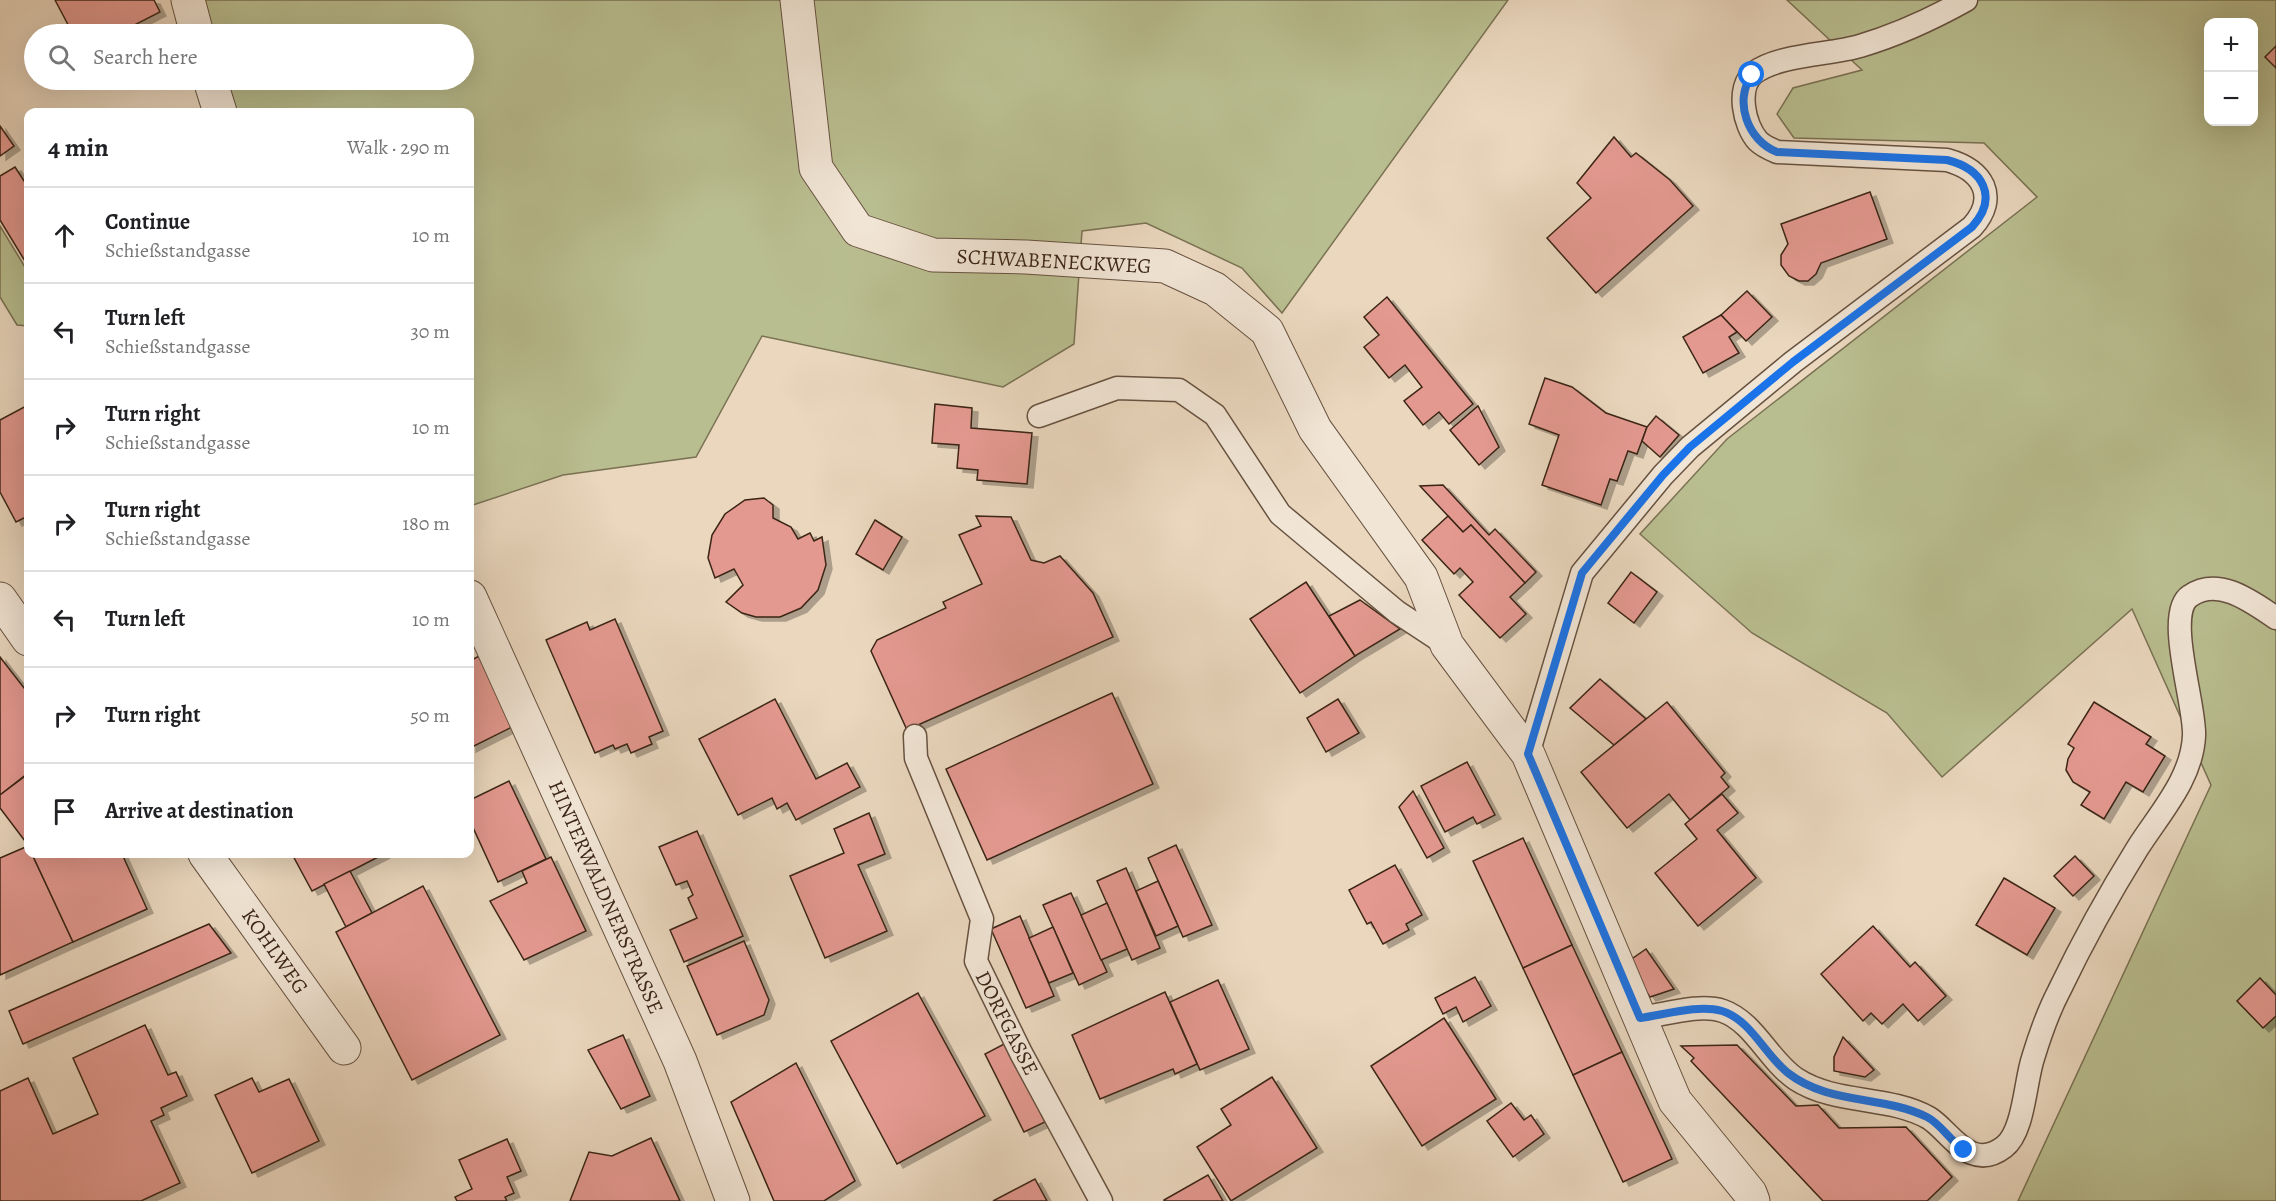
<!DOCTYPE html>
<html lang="en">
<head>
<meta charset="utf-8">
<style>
	body { margin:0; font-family:Alegreya,serif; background:#f2f2f2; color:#202124 }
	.controls { position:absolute; right:18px; top:18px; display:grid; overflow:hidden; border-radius:12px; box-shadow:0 6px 24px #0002 }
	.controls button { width:54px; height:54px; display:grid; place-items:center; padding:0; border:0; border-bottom:2px solid #e0e0e0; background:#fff; color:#202124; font:30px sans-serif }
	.stop { position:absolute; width:18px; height:18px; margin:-14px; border:4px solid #1a73e8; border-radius:50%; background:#fff }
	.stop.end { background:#1a73e8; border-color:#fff; box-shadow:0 2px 6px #0008 }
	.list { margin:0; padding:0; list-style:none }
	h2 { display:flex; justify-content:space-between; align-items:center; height:78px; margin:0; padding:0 24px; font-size:26px }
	h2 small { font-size:20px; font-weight:400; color:#757577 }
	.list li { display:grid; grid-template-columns:39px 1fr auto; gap:18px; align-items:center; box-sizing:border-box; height:96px; padding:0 24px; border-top:2px solid #e0e0e0 }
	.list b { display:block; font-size:22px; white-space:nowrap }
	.list p { margin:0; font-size:20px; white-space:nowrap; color:#757577 }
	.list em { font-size:20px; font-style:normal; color:#757577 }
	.icon { flex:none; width:33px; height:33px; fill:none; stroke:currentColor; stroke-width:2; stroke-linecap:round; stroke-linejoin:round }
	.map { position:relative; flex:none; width:2276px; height:1201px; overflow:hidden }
	.search { position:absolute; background:#fff; box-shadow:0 6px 24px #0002; left:24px; top:24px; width:450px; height:66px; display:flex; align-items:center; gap:15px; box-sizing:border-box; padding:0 21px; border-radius:33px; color:#757577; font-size:22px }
	.panel { position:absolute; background:#fff; box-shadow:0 6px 24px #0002; left:24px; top:108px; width:450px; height:750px; border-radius:12px }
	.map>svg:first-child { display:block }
	.green { fill:#b9be90; stroke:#7a7253; stroke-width:1.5; fill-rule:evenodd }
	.building { fill:#e49990; stroke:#3b2516; stroke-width:1.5; filter:url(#shadow) }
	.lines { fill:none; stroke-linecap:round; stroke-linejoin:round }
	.service-casing { stroke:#675240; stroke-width:25 }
	.minor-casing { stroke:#675240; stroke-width:35 }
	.service { stroke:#f1e5d5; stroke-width:22 }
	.minor { stroke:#f1e5d5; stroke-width:33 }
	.route { stroke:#1a73e8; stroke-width:8 }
	.labels { text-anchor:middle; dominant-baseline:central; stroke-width:5; stroke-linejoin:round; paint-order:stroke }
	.street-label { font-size:21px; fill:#3b2516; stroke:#f1e5d5 }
</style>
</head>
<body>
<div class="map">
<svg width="2276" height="1201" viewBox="0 0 2276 1201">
	<defs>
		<filter id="shadow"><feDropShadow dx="6" dy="4" stdDeviation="0" flood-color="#0004"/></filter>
	</defs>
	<rect width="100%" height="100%" fill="#ead7be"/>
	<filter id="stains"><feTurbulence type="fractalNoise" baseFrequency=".00333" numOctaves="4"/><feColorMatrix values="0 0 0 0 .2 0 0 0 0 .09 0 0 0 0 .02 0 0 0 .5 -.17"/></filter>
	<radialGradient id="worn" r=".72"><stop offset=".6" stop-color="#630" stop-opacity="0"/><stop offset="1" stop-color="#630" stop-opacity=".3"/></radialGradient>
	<g class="green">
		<polygon points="196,0 1508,0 1282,313 1242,268 1146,223 1082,231 1074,344 1003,387 762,336 696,457 563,475 470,506 470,112 231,112 221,80 464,80 464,34 207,34"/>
		<path d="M 1787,0 L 2276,0 L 2276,1201 L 2018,1201 L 2211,785 L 2132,609 L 1942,777 L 1887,713 L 1752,633 L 1640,534 L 1727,439 L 2037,197 L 1984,143 L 1794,138 L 1777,114 L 1793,88 L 1862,70 ZM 2208,22 L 2254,22 L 2254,122 L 2208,122 Z"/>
		<polygon points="0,226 28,272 28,326 17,325 0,297"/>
	</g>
	<g class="building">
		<polygon points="55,0 154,0 160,12 117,34 73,34"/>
		<polygon points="2276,46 2276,68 2265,57"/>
		<polygon points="0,126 14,146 0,156"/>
		<polygon points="1614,137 1631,157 1636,153 1670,180 1693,206 1596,293 1547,238 1591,198 1577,183"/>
		<polygon points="15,167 28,187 28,266 0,220 0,176"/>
		<polygon points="1870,192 1887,239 1821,263 1816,274 1808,281 1799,281 1789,276 1781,265 1781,255 1788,244 1781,224"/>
		<polygon points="1747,291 1772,317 1746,341 1721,315"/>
		<polygon points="1387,297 1473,404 1449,424 1439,412 1423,425 1404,401 1422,387 1405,365 1389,378 1364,347 1379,335 1364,317"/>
		<polygon points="1721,315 1737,332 1729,337 1739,353 1703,373 1683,337"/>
		<polygon points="1545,378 1572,387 1606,413 1647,427 1637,454 1628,451 1617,481 1610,479 1601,505 1542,485 1559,435 1529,424"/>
		<polygon points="935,404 972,408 971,428 1032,433 1027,484 977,480 978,470 957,468 959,445 932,443"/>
		<polygon points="28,405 28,516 16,522 0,492 0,420"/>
		<polygon points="1478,406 1499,447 1479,465 1450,430"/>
		<polygon points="1656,416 1679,435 1660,457 1642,441 1647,427"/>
		<polygon points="1443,485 1489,535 1495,529 1536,572 1525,583 1471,525 1463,532 1420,486"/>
		<polygon points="764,498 773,505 773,518 791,527 798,539 810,533 814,541 822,537 826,565 818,590 801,608 780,617 756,617 742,613 726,602 743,585 734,569 715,578 708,558 712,535 725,514 745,500"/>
		<polygon points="976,516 1011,517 1031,560 1044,563 1060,556 1093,593 1113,637 907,730 871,651 877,640 946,608 943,602 982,584 959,535 981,526"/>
		<polygon points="1448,516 1463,532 1471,525 1525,583 1510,597 1526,614 1500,638 1459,595 1473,582 1460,568 1454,574 1422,540"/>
		<polygon points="875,520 902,537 883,570 856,554"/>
		<polygon points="1631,572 1657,592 1634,623 1608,603"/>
		<polygon points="1306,582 1355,656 1300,693 1250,619"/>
		<polygon points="1360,600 1400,629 1355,656 1329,616"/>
		<polygon points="615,619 663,731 649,737 652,744 631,753 627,744 615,749 613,745 595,753 546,640 587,622 590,630"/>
		<polygon points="479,656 514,726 470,748 470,661"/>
		<polygon points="0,657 28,693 28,773 0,795"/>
		<polygon points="1600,679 1646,719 1614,745 1570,708"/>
		<polygon points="1112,693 1153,784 987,860 946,769"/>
		<polygon points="775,699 816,779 847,763 860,787 796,820 787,803 777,809 772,798 738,815 699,739"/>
		<polygon points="1338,699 1359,733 1326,752 1307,718"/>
		<polygon points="1667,702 1725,773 1721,777 1729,787 1690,820 1669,794 1627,828 1581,772"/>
		<polygon points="2094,702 2151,737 2146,744 2165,756 2143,792 2126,782 2104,819 2081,805 2090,792 2073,782 2066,770 2068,759 2074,748 2068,744"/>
		<polygon points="1467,762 1495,815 1477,824 1473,817 1445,832 1421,786"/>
		<polygon points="28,774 28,845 0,808 0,795"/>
		<polygon points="509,781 546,859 498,882 470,821 470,800"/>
		<polygon points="1413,791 1444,848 1427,858 1399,807"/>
		<polygon points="1722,794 1738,813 1717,830 1756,878 1698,926 1655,873 1697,839 1685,824"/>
		<polygon points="869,813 885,854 858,865 887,931 825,958 790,876 844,853 834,829"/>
		<polygon points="697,831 743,936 684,962 670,930 697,918 688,898 693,895 687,881 676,885 659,847"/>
		<polygon points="1523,838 1572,945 1523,968 1473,861"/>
		<polygon points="1176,845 1212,925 1183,937 1148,858"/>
		<polygon points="28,846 28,854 32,854 73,942 0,975 0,858"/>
		<polygon points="32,854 122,854 147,909 73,942"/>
		<polygon points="292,854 384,854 312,891"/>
		<polygon points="2075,856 2094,876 2073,896 2054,876"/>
		<polygon points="551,857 586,931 524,960 490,901 527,883 522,871"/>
		<polygon points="1395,865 1422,915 1406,924 1409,930 1383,944 1371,922 1367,924 1349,890"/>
		<polygon points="1126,868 1160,948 1132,960 1097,881"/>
		<polygon points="350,871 372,913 346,927 324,884"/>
		<polygon points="2004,878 2055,908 2027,955 1976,925"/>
		<polygon points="1158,881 1178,926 1156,936 1136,891"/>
		<polygon points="423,886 500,1035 412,1080 336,932"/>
		<polygon points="1071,893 1107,972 1079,985 1043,905"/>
		<polygon points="1107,903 1127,949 1101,960 1081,915"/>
		<polygon points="1020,916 1054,996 1026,1008 991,929"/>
		<polygon points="209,924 231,953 23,1044 9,1011"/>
		<polygon points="1873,926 1910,967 1915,962 1946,996 1918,1021 1903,1004 1882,1024 1871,1013 1863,1021 1821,974"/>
		<polygon points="1053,927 1073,973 1049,983 1029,938"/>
		<polygon points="744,941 769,1000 764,1015 717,1035 687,966"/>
		<polygon points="1572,945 1622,1052 1573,1075 1523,968"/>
		<polygon points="1646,949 1674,989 1650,997 1626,963"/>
		<polygon points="1475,977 1491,1006 1463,1022 1456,1007 1443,1014 1435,998"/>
		<polygon points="2260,978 2276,995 2276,1016 2263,1028 2237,1001"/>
		<polygon points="1218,980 1249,1049 1200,1070 1170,1002"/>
		<polygon points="1165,992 1197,1064 1175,1074 1173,1069 1100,1099 1072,1035"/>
		<polygon points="918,993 985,1116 897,1164 831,1041"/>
		<polygon points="1444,1018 1496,1099 1422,1146 1371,1066"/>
		<polygon points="145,1025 168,1075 176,1072 187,1096 161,1108 164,1115 151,1121 180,1183 141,1201 0,1201 0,1091 28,1078 53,1134 98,1114 73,1058"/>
		<polygon points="623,1035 650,1096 621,1109 588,1050"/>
		<polygon points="1843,1037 1874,1070 1865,1077 1834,1071 1834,1057"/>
		<polygon points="1006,1043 1045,1122 1024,1132 985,1054"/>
		<polygon points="1737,1045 1796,1106 1818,1105 1839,1128 1906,1127 1952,1177 1927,1201 1823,1201 1691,1061 1694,1058 1681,1046"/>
		<polygon points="1622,1052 1672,1159 1623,1182 1573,1075"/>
		<polygon points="796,1063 855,1181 824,1201 774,1201 731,1102"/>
		<polygon points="1272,1077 1317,1148 1231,1201 1197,1147 1231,1125 1221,1109"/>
		<polygon points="252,1078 259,1092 289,1079 319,1141 252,1173 215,1095"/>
		<polygon points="1511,1103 1524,1120 1531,1115 1544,1134 1513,1157 1487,1121"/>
		<polygon points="651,1138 680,1201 570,1201 589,1152 612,1156"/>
		<polygon points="507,1139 521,1171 507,1177 514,1193 505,1197 507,1201 457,1201 455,1197 472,1189 459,1160"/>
		<polygon points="1208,1175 1223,1201 1164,1201 1164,1200"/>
		<polygon points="1035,1179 1047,1201 993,1201"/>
	</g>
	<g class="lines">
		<defs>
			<g id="service">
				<polyline points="1039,416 1117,388 1179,390 1215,415 1280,514 1397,612 1447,645"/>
				<polyline points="915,736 916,758 982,919 976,961 1021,1053 1101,1201"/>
				<path d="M 1528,754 L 1582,573 L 1663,475 L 1690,447 L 1793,362 L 1972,227 C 1999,197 1983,170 1947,160 L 1777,152 C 1770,149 1763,146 1758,141 C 1744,126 1736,87 1754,73 C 1780,54 1830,55 1860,46 C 1897,35 1932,19 1966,0"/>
				<path d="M 1640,1018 C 1664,1015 1699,1003 1723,1011 C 1754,1022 1769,1061 1796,1079 C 1836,1105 1888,1095 1929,1118 C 1950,1131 1970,1173 2004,1147 C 2024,1132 2025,1082 2033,1058 C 2040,1035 2048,1012 2059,991 C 2082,943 2109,894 2137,849 C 2159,814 2192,779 2194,736 C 2196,706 2164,613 2190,596 C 2219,576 2252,602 2276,618"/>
			</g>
			<g id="minor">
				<polyline points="188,0 197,34"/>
				<polyline points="797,0 816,168 858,230 933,255 1026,257 1165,266 1215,289 1267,331 1315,429 1421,577 1447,645 1528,754 1675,1101 1750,1193 1753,1201"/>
				<polyline points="210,80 220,112"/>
				<polyline points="470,597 680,1061 733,1201"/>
				<polyline points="0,599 28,639"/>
				<polyline points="205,854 344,1048"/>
			</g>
		</defs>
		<use href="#service" class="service-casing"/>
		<use href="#minor" class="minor-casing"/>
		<use href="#service" class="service"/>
		<use href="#minor" class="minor"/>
	</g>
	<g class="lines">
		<path class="route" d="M 1752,75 C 1733,101 1748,141 1777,152 L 1947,160 C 1983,169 1999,197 1972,227 L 1793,362 L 1690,447 L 1663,475 L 1582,573 L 1528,754 L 1640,1018 C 1664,1015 1698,1004 1722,1011 C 1751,1020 1765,1055 1788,1073 C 1829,1105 1882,1095 1927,1117 C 1941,1124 1950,1141 1964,1150"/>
	</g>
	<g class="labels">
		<g class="street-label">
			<text transform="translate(1054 261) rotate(3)">SCHWABENECKWEG</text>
			<text transform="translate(606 897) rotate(66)">HINTERWALDNERSTRASSE</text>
			<text transform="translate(275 951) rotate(55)">KOHLWEG</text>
			<text transform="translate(1007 1023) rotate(63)">DORFGASSE</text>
		</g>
	</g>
	<rect width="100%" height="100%" filter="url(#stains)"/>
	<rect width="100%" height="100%" fill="url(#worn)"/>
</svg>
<div class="controls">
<button>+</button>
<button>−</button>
</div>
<div class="stop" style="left:1752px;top:75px"></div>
<div class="stop end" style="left:1964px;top:1150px"></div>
<div class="search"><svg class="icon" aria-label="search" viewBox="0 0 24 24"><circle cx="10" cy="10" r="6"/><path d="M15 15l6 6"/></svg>Search here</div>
<section class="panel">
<h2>4 min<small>Walk · 290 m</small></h2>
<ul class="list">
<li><svg class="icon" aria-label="ahead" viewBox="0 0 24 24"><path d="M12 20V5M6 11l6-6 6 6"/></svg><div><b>Continue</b><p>Schießstandgasse</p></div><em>10 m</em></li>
<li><svg class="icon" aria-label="left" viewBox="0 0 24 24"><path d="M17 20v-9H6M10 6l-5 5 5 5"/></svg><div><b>Turn left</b><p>Schießstandgasse</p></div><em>30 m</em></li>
<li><svg class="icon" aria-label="right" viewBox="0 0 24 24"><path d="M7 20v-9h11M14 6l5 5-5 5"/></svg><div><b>Turn right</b><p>Schießstandgasse</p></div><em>10 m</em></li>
<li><svg class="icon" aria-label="right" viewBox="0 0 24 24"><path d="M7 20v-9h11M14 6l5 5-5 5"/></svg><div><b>Turn right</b><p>Schießstandgasse</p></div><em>180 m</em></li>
<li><svg class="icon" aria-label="left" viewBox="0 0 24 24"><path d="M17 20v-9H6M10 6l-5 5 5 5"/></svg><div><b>Turn left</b></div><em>10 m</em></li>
<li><svg class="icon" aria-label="right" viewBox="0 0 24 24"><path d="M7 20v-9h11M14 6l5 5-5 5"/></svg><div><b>Turn right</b></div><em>50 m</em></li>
<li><svg class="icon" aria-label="arrive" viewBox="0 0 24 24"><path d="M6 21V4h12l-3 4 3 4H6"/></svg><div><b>Arrive at destination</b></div></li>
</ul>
</section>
</div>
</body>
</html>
